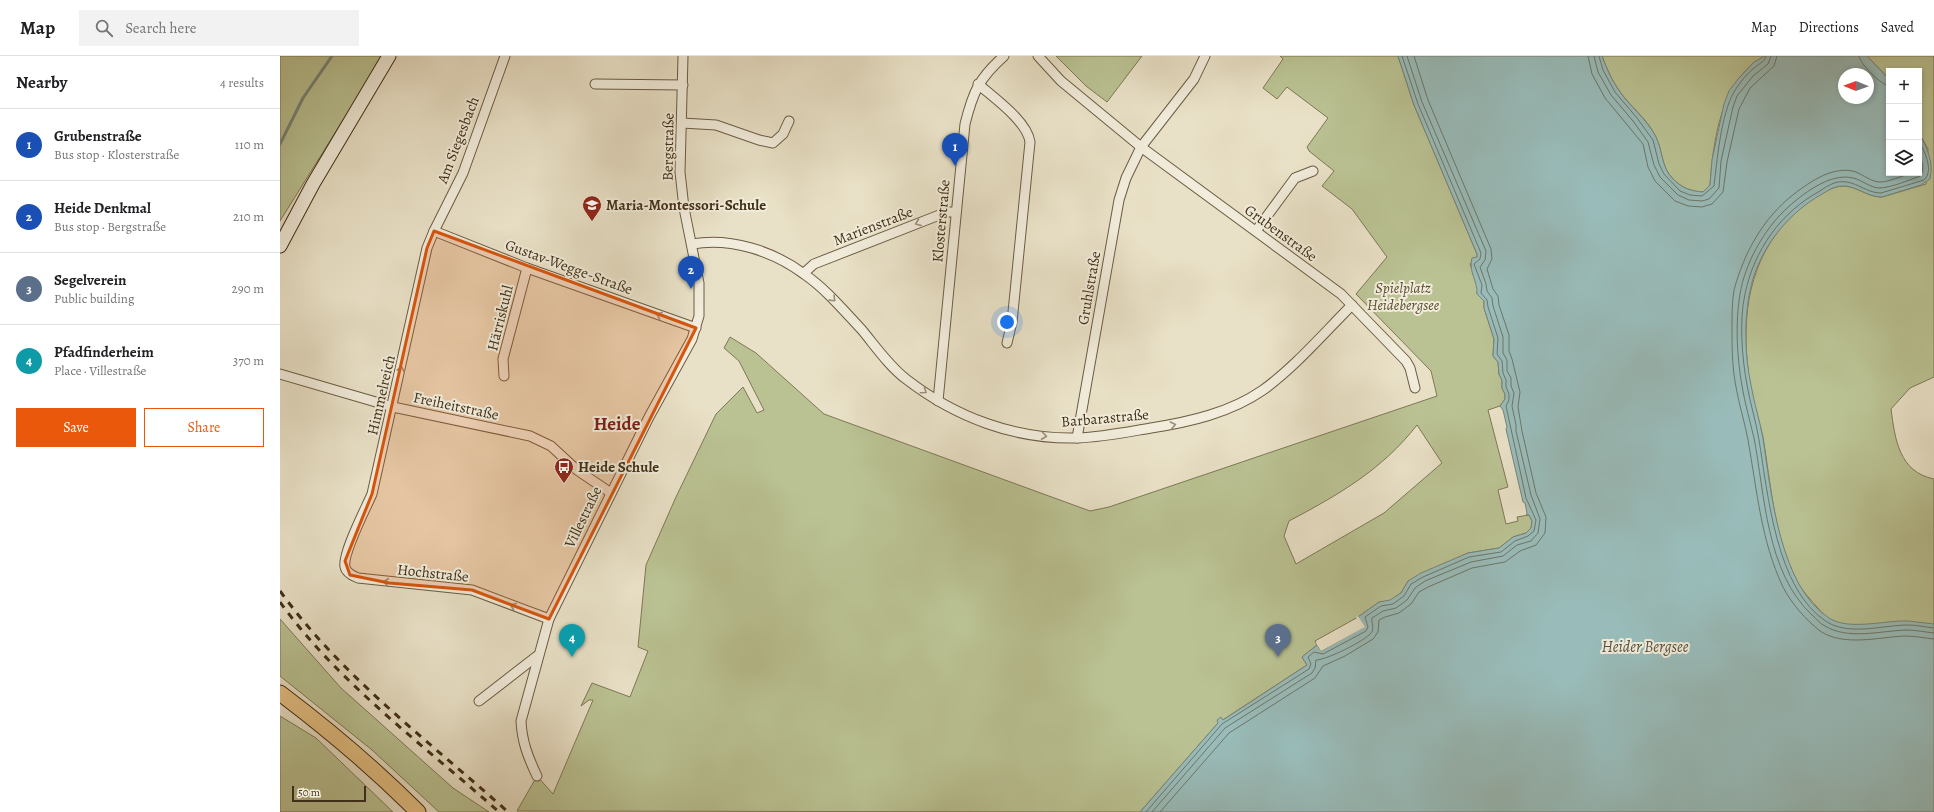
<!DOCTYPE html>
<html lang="en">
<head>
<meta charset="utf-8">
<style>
	body { margin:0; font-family:Alegreya,serif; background:#f2f2f2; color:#202124 }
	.controls { position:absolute; right:12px; top:12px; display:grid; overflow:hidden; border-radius:0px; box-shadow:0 2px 6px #0003 }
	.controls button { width:36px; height:36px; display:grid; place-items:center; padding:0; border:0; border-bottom:1px solid #e0e0e0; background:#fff; color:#202124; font:20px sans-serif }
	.compass { position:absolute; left:1558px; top:12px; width:36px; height:36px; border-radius:50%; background:#fff; box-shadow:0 2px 6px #0003; rotate:271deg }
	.scale { position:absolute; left:12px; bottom:10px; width:74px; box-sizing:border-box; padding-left:4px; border:2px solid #412f17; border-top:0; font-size:11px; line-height:14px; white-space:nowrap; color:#412f17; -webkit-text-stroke:3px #f1ecdb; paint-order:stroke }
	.you { position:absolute; left:727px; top:266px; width:14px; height:14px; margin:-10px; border:3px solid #fff; border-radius:50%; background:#1a73e8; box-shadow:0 0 0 6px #1a73e833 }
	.badge { display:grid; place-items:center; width:26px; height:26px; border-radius:50%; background:#ea580c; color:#fff; font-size:13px; font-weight:700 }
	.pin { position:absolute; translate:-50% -33px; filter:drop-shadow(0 1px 2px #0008) }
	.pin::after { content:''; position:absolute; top:21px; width:14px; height:12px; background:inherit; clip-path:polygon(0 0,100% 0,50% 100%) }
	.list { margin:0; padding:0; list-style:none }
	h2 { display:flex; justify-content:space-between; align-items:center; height:52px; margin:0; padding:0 16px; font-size:17px }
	h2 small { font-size:13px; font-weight:400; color:#757577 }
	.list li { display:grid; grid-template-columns:26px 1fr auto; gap:12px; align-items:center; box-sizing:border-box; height:72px; padding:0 16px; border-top:1px solid #e0e0e0 }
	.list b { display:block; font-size:15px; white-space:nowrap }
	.list p { margin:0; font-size:13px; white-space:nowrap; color:#757577 }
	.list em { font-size:13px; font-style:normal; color:#757577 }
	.actions { display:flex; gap:8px; padding:12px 16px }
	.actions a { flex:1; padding:9px 0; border:1px solid #ea580c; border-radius:0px; text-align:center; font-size:14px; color:#ea580c }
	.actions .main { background:#ea580c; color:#fff }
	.icon { flex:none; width:22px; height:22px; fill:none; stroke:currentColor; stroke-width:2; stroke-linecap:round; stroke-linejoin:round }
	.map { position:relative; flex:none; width:1654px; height:756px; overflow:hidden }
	header { display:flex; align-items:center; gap:24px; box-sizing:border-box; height:56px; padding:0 20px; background:#fff; border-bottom:1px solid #e0e0e0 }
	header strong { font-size:19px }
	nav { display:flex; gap:22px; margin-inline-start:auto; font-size:14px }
	.search { width:280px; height:36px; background:#f2f2f2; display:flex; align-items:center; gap:10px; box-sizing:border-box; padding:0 14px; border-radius:0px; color:#757577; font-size:15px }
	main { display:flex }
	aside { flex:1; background:#fff }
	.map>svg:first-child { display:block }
	.green { fill:#bac293; stroke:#7e7855; fill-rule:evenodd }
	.water { fill:#99bcba; stroke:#768479; fill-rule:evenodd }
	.pier { fill:#e9e1c7 }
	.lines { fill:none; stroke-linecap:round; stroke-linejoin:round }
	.shore { stroke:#6d7668; stroke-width:1 }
	.stream { stroke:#768479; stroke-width:3 }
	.street-casing { stroke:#6b5c43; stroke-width:11 }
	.secondary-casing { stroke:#412f17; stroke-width:15 }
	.primary-casing { stroke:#412f17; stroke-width:17 }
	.street { stroke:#f1ecdb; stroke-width:9 }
	.secondary { stroke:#f1ecdb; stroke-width:13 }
	.primary { stroke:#e4c084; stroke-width:15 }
	.rail { stroke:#412f17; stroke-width:3; stroke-dasharray:7 7; stroke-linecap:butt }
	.oneway { stroke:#998e79 }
	.marked { fill:#d7550d; fill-opacity:0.2; stroke:#d7550d; stroke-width:3; stroke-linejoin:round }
	.labels { text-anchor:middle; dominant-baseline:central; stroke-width:4; stroke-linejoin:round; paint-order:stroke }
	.street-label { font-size:15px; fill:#412f17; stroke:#f1ecdb }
	.poi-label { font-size:15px; font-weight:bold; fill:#412f17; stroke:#f1ecdb; text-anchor:start }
	.park-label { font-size:15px; font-style:italic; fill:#594c30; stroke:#f1ecdb }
	.water-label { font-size:16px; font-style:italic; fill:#575240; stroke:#f1ecdb }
	.district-label { font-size:19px; font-weight:bold; fill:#7a1f14; stroke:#f1ecdb }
</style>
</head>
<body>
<header>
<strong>Map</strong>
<div class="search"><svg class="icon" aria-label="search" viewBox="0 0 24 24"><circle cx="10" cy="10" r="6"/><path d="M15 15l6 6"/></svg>Search here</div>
<nav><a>Map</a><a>Directions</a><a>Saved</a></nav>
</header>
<main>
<aside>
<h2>Nearby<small>4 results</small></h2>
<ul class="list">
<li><span class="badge" style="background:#1a4fb4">1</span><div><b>Grubenstraße</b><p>Bus stop · Klosterstraße</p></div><em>110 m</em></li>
<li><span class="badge" style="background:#1a4fb4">2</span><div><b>Heide Denkmal</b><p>Bus stop · Bergstraße</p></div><em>210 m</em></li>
<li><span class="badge" style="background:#5c6f8a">3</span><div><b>Segelverein</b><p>Public building</p></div><em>290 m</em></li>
<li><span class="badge" style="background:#0f9aa8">4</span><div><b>Pfadfinderheim</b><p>Place · Villestraße</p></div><em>370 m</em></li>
</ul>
<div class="actions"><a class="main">Save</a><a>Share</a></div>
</aside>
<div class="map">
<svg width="1654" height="756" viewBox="0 0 1654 756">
	<rect width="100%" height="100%" fill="#e9e1c7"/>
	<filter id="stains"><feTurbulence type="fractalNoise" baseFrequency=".005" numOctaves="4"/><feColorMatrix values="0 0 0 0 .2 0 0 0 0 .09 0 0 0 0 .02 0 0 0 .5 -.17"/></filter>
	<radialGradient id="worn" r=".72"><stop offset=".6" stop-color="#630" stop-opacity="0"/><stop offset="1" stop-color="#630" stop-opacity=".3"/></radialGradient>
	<g class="green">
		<polygon points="0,0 103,0 0,165"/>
		<polygon points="776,0 862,0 827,46 806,30"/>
		<path d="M 1000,0 L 1118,0 L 1134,49 L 1197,198 L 1197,202 L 1190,208 L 1198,230 L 1197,238 L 1204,245 L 1204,252 L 1214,283 L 1213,300 L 1218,306 L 1219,318 L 1222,324 L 1222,332 L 1225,338 L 1225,343 L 1220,350 L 1208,354 L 1228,431 L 1218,434 L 1226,468 L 1238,465 L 1237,461 L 1249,459 L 1252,465 L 1251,472 L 1246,477 L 1233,481 L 1219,492 L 1188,497 L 1128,525 L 1121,537 L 1110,545 L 1099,546 L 1078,561 L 1035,585 L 1037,589 L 1022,601 L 1027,609 L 938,667 L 860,756 L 237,755 L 257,720 L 273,738 L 313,644 L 309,644 L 301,650 L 312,627 L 350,641 L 368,595 L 358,591 L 366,509 L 396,441 L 436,358 L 463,331 L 477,357 L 484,354 L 459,305 L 444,292 L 450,281 L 476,297 L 544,358 L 810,455 L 829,451 L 1157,340 L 1151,315 L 1076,238 L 1107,201 L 1072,153 L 1042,130 L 1054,115 L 1029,95 L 1027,91 L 1048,62 L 1007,31 L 997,43 L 983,32 L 1003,3 ZM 1137,369 L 1162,407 L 1104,457 L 1016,508 L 1004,480 L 1009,465 C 1058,439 1102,414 1137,369 Z"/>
		<path d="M 1322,0 L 1485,0 C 1441,23 1433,85 1430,129 L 1423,136 C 1410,135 1402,132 1393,123 C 1381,111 1383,96 1376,81 C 1367,62 1349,50 1338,33 C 1331,23 1326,11 1322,0 Z"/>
		<path d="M 1587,0 L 1654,0 L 1654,321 L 1630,332 L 1611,353 C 1615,383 1619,416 1654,423 L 1654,756 L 1018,756 L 1543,558 C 1534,547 1524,538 1517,525 C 1494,481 1491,429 1483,381 C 1479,363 1473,346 1470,328 C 1461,271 1465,213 1504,168 C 1517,153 1537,137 1556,131 C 1573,126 1585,141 1602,141 L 1646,128 L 1648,93 L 1639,77 L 1639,15 L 1609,15 L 1609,23 Z"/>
		<polygon points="0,563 61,632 173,732 209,756 159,756 92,694 0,620"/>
		<polygon points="0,660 36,682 113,756 0,756"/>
	</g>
	<path class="water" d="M 1118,0 L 1322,0 C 1326,11 1331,23 1338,33 C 1349,50 1367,63 1376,81 C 1383,95 1381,111 1393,123 C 1402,132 1410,135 1423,136 L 1430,129 L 1432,104 L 1444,48 L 1449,35 L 1458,23 L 1474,6 L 1485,0 L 1587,0 L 1609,23 L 1609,117 L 1639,117 L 1639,77 C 1647,92 1654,106 1650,123 L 1641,129 L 1602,141 C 1585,141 1573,126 1556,131 C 1551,132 1546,136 1542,138 C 1505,159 1476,197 1469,240 C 1464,268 1465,301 1471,329 C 1474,347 1480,365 1483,383 C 1491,436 1500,531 1549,562 C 1569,575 1605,564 1628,565 C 1637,566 1646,567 1654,568 L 1654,756 L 860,756 L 938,667 L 937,664 L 941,661 L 943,664 L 1027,609 L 1022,601 L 1037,589 L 1041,595 L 1084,571 L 1078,561 L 1099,546 L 1110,544 L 1121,537 L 1128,525 L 1141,517 L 1188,497 L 1219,492 L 1233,481 L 1246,477 L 1251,472 L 1252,465 L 1249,459 L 1246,458 L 1247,457 L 1245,447 L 1243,446 L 1226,373 L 1227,371 L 1223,354 L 1220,350 L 1225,343 L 1225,338 L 1222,332 L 1222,324 L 1219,318 L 1218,306 L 1213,300 L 1214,283 L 1204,252 L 1204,245 L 1197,238 C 1198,226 1188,215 1192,202 L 1197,201 L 1197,198 L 1134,49 ZM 1564,18 L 1588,18 L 1588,42 L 1564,42 Z"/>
	<polygon class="pier" points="1078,560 1085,571 1041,595 1036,587 1038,587 1042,592 1082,571 1076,561"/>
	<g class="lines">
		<g class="shore">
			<polyline points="1308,0 1312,18 1325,42 1363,88 1368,111 1375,125 1395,145 1408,150 1422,151 1432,148 1443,136 1447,106 1459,53 1470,32 1494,10 1497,0"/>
			<polyline points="1314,0 1318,16 1331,39 1353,65 1368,86 1374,109 1380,121 1398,139 1409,144 1422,145 1429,143 1439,132 1441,105 1453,51 1457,40 1473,20 1488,8 1491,0"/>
			<path d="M 1319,0 L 1323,14 L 1335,36 L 1357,62 L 1373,84 L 1379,108 L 1384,118 L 1400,135 L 1410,139 L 1422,140 L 1434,130 C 1437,105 1441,58 1454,36 C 1460,26 1468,16 1478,9 C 1482,6 1485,5 1486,0"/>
			<path d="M 1579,0 C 1580,8 1601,29 1609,30"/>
			<path d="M 1639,85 C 1645,96 1654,115 1644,124 L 1601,137 C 1584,137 1573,121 1554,127 C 1549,129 1544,132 1540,135 C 1501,156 1474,194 1465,238 C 1459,264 1462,302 1467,329 C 1470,347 1476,365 1479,384 C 1488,438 1496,534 1547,566 C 1570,580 1603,569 1628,569 C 1637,569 1645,571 1654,572"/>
			<path d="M 1639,96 C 1641,104 1646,113 1640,120 C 1630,124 1610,132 1599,132 C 1591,132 1582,124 1573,122 C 1550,116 1521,139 1505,154 C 1483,175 1465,208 1460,238 C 1455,267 1457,301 1462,330 C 1465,348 1470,365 1474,382 C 1485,439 1486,516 1532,559 C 1536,562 1540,568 1545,570 C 1568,584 1600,575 1626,574 C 1635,574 1645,576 1654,577"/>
			<path d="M 1631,117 C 1622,120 1609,126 1600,126 C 1592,126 1583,119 1576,116 C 1554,109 1531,125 1514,138 C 1483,162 1464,197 1454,234 C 1452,246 1452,258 1452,270 C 1452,291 1452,311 1456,331 C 1459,349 1465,367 1468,384 C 1477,434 1481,485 1503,531 C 1511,547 1526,564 1540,575 C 1564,591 1599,581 1625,580 C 1635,580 1644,582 1654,583"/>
			<polyline points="866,756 942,668 1029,613 1031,608 1028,601 1034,596 1043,598 1086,575 1088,571 1085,561 1101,550 1113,548 1124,540 1131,528 1143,521 1189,501 1221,496 1235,485 1248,480 1254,475 1256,464 1246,442 1226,350 1229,344 1229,338 1226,331 1226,324 1223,317 1222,305 1217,298 1218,282 1208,251 1207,244 1201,237 1202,229 1194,208 1200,203 1201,197 1138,48 1122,0"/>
			<path d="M 872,756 L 945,672 L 1032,617 L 1035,612 L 1036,604 C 1046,604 1085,585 1091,577 C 1095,572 1091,567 1092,562 L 1103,555 L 1116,552 L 1127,544 L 1135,532 L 1145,525 L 1191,506 L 1223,500 L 1237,489 L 1251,485 L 1258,477 L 1260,463 L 1251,439 L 1236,375 L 1236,369 L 1232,350 L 1234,337 L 1231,330 L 1231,322 L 1227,315 L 1227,304 L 1223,297 L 1223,281 L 1213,250 L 1212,242 L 1207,235 L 1206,228 L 1200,211 L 1205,204 L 1206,195 L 1142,46 L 1127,0"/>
			<polyline points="880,756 949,677 1035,622 1043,610 1065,600 1093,583 1098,576 1099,564 1105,561 1119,557 1131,548 1139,536 1148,531 1192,512 1225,506 1240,495 1256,489 1265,477 1266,461 1256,437 1242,375 1238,351 1240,336 1232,303 1229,295 1229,279 1219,249 1218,240 1213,233 1207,213 1212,203 1211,193 1148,44 1134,0"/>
		</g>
		<polyline class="stream" points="0,88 23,42 52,0"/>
		<defs>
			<g id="street">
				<path d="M 225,0 L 183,117 L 154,175 L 147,192 L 92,438 C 86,452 62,498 65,511 C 66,517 73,520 78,522 L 192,534 L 269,563"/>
				<polyline points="758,0 781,25 861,91 1061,238 1126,305 1130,312 1135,332"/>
				<polyline points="315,28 403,29"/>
				<path d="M 698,28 C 714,42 747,65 750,86 L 732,266 L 727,287"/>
				<polyline points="402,67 436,69 479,84 493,87 503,78 509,65"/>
				<polyline points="154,175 247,212 416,272"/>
				<polyline points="976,175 1015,122 1033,115"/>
				<path d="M 412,188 C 450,181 493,195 524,218 C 546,233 564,255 582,274 C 596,291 609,310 626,323 C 675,361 735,384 798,382 C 822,381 847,376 871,372 C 909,366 950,357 983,334 C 1015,311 1044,277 1072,249"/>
				<polyline points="524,217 534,208 667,156 675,156"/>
				<polyline points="0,318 113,351 250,380 271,390 297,414 331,437"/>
				<polyline points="224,320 223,303 247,212"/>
				<path d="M 658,345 L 685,68 C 693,36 699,22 724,0"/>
				<polyline points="797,382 839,144 846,122 861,91 914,23 925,0"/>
				<polyline points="199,645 257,600"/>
				<path d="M 257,720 C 248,701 242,686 241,665 L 269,563 L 369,361 L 412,283 L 419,260 L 419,227 L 404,152 L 400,116 L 403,0"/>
			</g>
			<polyline id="secondary" points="0,190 33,128 109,0"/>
			<path id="primary" d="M 0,637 C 49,674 95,713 138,756"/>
		</defs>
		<use href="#street" class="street-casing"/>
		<use href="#secondary" class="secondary-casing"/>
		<use href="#primary" class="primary-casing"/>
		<use href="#street" class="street"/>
		<use href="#secondary" class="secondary"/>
		<use href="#primary" class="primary"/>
		<g class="rail">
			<path d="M 0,535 C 62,621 150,686 228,756"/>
			<path d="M 0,546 C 57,626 146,691 219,756"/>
		</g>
	</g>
	<defs><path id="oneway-chevron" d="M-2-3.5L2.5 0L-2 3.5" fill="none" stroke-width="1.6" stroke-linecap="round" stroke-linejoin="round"/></defs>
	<g class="oneway">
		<use href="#oneway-chevron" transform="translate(638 167) rotate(159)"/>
		<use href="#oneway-chevron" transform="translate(553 243) rotate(44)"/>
		<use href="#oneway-chevron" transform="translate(379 259) rotate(-160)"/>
		<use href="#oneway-chevron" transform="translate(121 313) rotate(-78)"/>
		<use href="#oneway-chevron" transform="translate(644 335) rotate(35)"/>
		<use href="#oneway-chevron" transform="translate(893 369) rotate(-11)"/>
		<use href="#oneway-chevron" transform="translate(764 380) rotate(7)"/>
		<use href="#oneway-chevron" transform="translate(106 526) rotate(-173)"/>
		<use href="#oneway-chevron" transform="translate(233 550) rotate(-160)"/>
	</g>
	<path class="marked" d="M 154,175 L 416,272 L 269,563 L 192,534 L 109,527 L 70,519 L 65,505 L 92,438 L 147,192 Z"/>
	<defs>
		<symbol id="school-pin" viewBox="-11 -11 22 30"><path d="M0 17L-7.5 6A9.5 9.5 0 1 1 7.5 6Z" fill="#8f2418" stroke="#f1ecdb"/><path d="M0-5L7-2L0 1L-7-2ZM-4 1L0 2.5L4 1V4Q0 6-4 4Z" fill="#fff"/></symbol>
		<symbol id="bus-pin" viewBox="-11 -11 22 30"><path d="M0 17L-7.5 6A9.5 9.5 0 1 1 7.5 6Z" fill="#8f2418" stroke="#f1ecdb"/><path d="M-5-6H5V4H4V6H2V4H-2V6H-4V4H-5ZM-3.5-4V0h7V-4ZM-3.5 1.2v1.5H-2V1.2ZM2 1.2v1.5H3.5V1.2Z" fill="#fff"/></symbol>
	</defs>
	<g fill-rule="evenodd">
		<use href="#school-pin" x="301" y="138" width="22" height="30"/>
		<use href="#bus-pin" x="273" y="400" width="22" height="30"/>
	</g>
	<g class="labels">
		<g class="street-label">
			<text transform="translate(178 84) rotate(-69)">Am Siegesbach</text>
			<text transform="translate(388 91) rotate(-89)">Bergstraße</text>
			<text transform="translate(661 165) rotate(-85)">Klosterstraße</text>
			<text transform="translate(593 170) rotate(-21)">Marienstraße</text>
			<text transform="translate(1001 177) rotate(36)">Grubenstraße</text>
			<text transform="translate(289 211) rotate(20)">Gustav-Wegge-Straße</text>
			<text transform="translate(809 232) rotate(-80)">Gruhlstraße</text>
			<text transform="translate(220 262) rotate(-76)">Härriskuhl</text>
			<text transform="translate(101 339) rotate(-77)">Himmelreich</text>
			<text transform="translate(176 350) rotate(12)">Freiheitstraße</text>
			<text transform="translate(825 362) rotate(-5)">Barbarastraße</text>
			<text transform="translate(303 461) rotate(-64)">Villestraße</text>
			<text transform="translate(153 517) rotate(6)">Hochstraße</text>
		</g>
		<g class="poi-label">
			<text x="326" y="149">Maria-Montessori-Schule</text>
			<text x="298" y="411">Heide Schule</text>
		</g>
		<g class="park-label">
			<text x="1123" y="232">Spielplatz<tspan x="1123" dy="17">Heidebergsee</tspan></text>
		</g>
		<g class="water-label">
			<text x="1365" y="591">Heider Bergsee</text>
		</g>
		<g class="district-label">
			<text x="337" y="368">Heide</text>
		</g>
	</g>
	<rect width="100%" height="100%" filter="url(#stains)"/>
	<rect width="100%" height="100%" fill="url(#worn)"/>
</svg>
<div class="controls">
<button>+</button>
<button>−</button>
<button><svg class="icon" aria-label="layers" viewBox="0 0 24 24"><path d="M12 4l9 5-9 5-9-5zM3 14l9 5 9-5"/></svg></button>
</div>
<svg class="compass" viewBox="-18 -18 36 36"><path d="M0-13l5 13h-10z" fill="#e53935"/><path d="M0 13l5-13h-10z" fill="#757577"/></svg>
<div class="scale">50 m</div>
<div class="you"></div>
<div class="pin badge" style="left:675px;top:110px;background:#1a4fb4">1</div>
<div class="pin badge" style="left:411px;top:233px;background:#1a4fb4">2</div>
<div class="pin badge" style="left:998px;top:601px;background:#5c6f8a">3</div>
<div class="pin badge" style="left:292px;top:601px;background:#0f9aa8">4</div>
</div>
</main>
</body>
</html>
